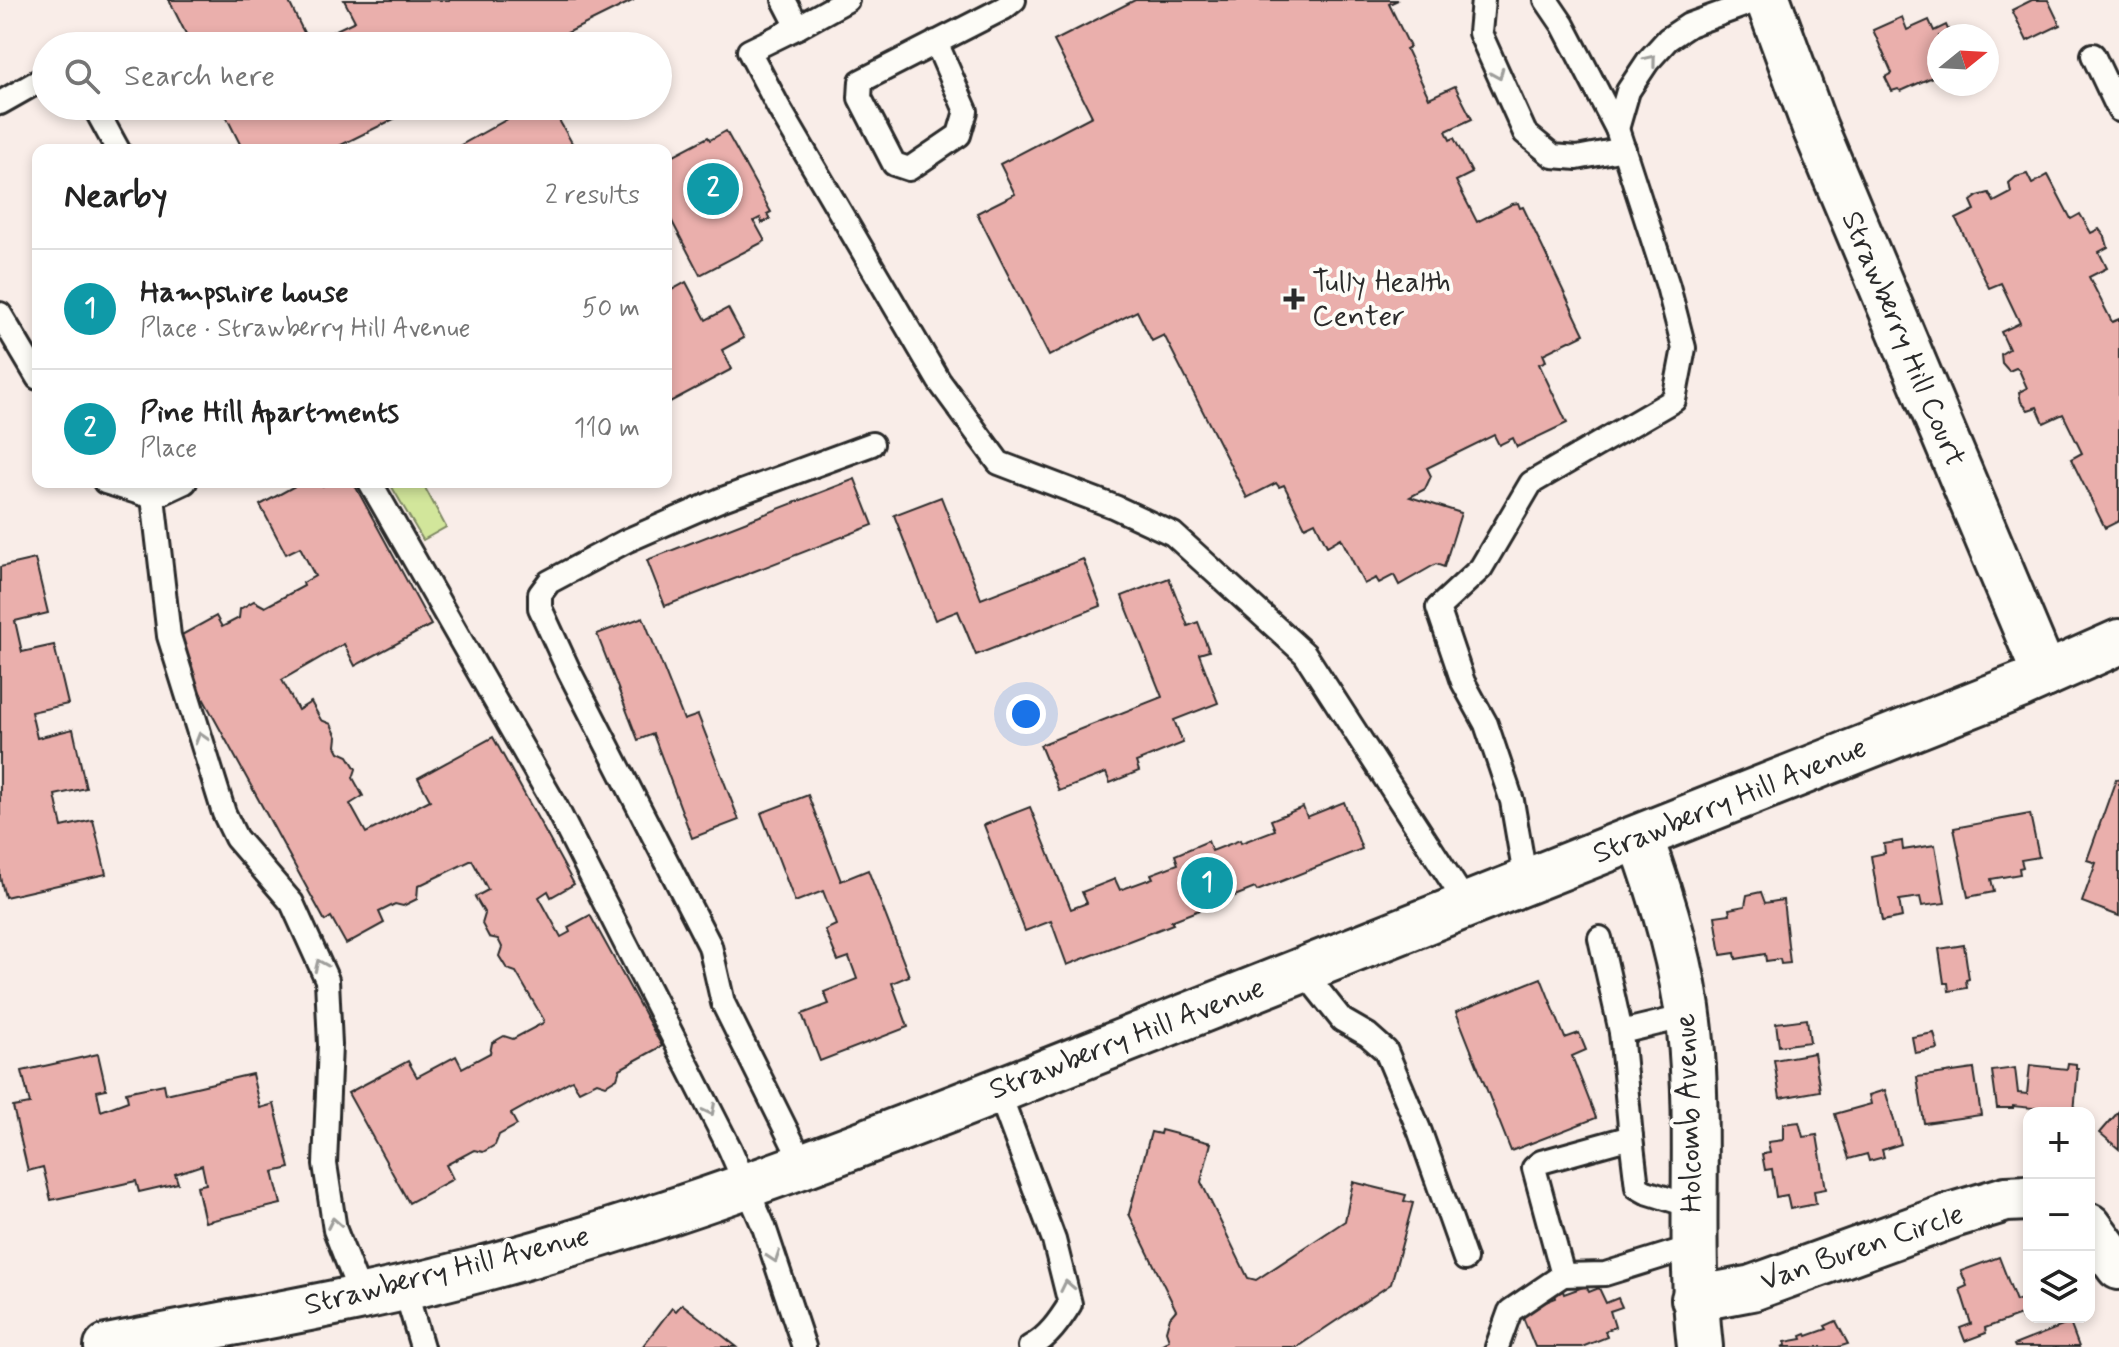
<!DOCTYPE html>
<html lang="en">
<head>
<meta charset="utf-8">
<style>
	body { margin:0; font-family:Mynerve,sans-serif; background:#f2f2f2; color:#222 }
	.controls { position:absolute; right:24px; bottom:24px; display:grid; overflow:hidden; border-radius:16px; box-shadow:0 4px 12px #0003 }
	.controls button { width:72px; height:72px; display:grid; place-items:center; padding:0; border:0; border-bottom:2px solid #e0e0e0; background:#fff; color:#222; font:40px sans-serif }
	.compass { position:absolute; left:1927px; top:24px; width:72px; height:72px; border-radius:50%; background:#fff; box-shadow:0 4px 12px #0003; rotate:72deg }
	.you { position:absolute; left:1026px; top:714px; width:28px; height:28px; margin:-20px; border:6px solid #fff; border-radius:50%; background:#1a73e8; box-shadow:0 0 0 12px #1a73e833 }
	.badge { display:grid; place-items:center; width:52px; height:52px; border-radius:50%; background:#7c3aed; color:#fff; font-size:26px; font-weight:700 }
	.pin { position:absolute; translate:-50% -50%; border:4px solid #fff; box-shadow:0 2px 8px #0006 }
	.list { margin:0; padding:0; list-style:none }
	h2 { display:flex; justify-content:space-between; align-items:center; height:104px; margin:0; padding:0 32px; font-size:34px }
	h2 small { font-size:26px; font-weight:400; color:#767676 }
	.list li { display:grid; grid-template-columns:52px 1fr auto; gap:24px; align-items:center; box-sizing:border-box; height:120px; padding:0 32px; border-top:2px solid #e0e0e0 }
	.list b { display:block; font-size:30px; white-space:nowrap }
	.list p { margin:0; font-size:26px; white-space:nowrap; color:#767676 }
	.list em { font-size:26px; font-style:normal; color:#767676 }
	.icon { flex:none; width:44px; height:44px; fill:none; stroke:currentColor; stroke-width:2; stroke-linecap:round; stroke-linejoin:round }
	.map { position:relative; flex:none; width:2119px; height:1347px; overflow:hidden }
	.search { position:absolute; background:#fff; box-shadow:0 4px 12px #0003; left:32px; top:32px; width:640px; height:88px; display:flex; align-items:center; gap:20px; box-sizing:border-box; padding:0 28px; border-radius:44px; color:#767676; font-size:30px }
	.panel { position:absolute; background:#fff; box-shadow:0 4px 12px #0003; left:32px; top:144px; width:640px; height:344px; border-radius:16px }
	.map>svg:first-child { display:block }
	.green { fill:#d2e69b; stroke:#7e8863; stroke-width:2 }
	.building { fill:#eaafac; stroke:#2b2b2b; stroke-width:2 }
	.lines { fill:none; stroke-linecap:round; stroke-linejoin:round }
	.service-casing { stroke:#2b2b2b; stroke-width:28 }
	.minor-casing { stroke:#2b2b2b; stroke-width:50 }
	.tertiary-casing { stroke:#2b2b2b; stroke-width:50 }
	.secondary-casing { stroke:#2b2b2b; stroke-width:50 }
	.service { stroke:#fdfcf7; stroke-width:22 }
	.minor { stroke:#fdfcf7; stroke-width:44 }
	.tertiary { stroke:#fdfcf7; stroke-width:44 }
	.secondary { stroke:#fdfcf7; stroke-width:44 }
	.oneway { stroke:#9e9e9b }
	.poi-dot { fill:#2b2b2b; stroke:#fdfcf7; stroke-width:3 }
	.labels { text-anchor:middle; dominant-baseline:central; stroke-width:8; stroke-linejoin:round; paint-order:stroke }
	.poi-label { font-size:30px; fill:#2b2b2b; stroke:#fdfcf7; text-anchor:start }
	.street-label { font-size:30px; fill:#2b2b2b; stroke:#fdfcf7 }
</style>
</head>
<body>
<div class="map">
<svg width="2119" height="1347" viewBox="0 0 2119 1347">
	<rect width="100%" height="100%" fill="#f9ede8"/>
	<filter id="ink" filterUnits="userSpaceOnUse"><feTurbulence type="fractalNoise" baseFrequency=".0125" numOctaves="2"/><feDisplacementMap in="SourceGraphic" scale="16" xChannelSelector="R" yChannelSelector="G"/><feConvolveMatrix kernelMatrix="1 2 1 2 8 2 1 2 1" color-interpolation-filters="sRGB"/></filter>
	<g filter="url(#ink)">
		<polygon class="green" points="389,482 422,482 446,527 423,540"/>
		<g class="building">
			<polygon points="169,0 288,0 309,43 355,21 344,0 634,0 541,46 192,46"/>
			<polygon points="1135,0 1398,0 1389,4 1410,47 1406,49 1429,98 1455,86 1472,119 1446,131 1450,140 1454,138 1472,173 1456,181 1477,222 1512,204 1518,203 1520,208 1523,207 1584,334 1543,354 1546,361 1539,364 1567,423 1517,447 1513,438 1499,445 1494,435 1427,468 1431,476 1425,489 1410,497 1461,513 1444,567 1436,564 1399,585 1394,575 1379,583 1376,578 1364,584 1341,538 1327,546 1315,522 1305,527 1284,485 1279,487 1276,483 1247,498 1164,335 1152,341 1137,311 1049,356 977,213 1015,194 1000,164 1092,116 1054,41"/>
			<polygon points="2032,0 2048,0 2060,25 2027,41 2012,10"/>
			<polygon points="1902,17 1907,30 1929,20 1934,31 1946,25 1951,36 1939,36 1939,74 1901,91 1898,89 1892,91 1885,77 1892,73 1873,30"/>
			<polygon points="221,106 420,106 331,150 243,150"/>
			<polygon points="531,106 551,106 576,150 452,150"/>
			<polygon points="726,131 771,212 767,214 770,219 762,223 760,218 754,221 765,241 700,275 666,210 666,159 708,137 710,140"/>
			<polygon points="2027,174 2032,184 2048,175 2071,219 2080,214 2091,233 2099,229 2105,237 2108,247 2099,252 2107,268 2089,277 2112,322 2119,319 2119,521 2105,528 2071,459 2082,453 2063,414 2044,423 2037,407 2028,410 2021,402 2019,392 2027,388 2019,370 2016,368 2009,371 2002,363 2001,354 2009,349 2001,332 2020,323 2001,283 1989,288 1956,219 1975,210 1971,201 1978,196 1989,193 1994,202 2011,193 2009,183 2016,177"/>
			<polygon points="686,282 706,320 728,308 744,338 722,350 732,369 666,404 666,293"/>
			<polygon points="855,479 873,525 665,606 647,560"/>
			<polygon points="302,482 319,482 322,486 330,482 353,482 431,625 355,666 344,644 282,680 298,710 311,702 321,720 331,724 337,737 336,746 339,752 348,756 356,769 353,778 363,796 350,804 366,833 430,800 418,778 493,737 574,884 551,897 548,891 539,897 561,937 570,932 568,927 590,915 662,1046 620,1069 617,1078 606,1085 597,1082 579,1091 572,1080 511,1114 517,1125 499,1135 495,1145 483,1152 474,1150 446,1165 453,1179 409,1203 348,1093 408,1061 417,1077 456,1056 462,1068 490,1053 492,1043 504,1036 513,1039 543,1023 544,1020 516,972 507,969 499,956 502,947 498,939 489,937 482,924 485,914 475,897 488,890 472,860 418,886 417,899 403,906 395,904 379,912 384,923 346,944 331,917 325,921 186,667 192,664 178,637 216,616 222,627 239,618 240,609 254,601 265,607 304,586 303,583 315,576 300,547 286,554 260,505"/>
			<polygon points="941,497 981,599 1083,559 1101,606 976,655 958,611 935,620 894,515"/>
			<polygon points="35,559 48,613 15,621 22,652 54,645 68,704 31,712 37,738 73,729 86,788 55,795 62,827 93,820 106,874 5,897 0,877 0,567"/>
			<polygon points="1169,578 1188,626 1198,622 1209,651 1199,654 1218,703 1174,720 1183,743 1136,762 1139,771 1110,783 1106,773 1059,791 1040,745 1162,697 1122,596"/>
			<polygon points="643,617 684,720 698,715 739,820 692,838 653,734 638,740 597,634"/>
			<polygon points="2116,779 2119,780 2119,916 2082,902 2096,863 2087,860"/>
			<polygon points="808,795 841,881 868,870 909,976 892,983 908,1027 820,1061 802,1014 829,1004 824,992 857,979 849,957 838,961 825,930 836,925 823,891 795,902 761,813"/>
			<polygon points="1344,802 1362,849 1257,891 1255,888 1171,921 1173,924 1067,965 1051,921 1025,931 984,825 1030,807 1071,909 1087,903 1082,892 1115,879 1120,890 1153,878 1151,874 1178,864 1175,855 1208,841 1212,851 1240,840 1241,843 1275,830 1271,820 1303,807 1307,817"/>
			<polygon points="2030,814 2039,857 2021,860 2023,867 2019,868 2020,874 1991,879 1994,892 1968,897 1954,828"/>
			<polygon points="1902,841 1903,850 1935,845 1945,903 1922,906 1920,897 1899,900 1902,917 1882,921 1871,856 1885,853 1884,844"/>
			<polygon points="1761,892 1765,903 1783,900 1790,963 1781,964 1780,959 1766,961 1765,954 1736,959 1735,953 1721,955 1715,916 1730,914 1729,909 1745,906 1747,895"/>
			<polygon points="1964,945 1969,979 1966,980 1967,988 1949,991 1948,983 1944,983 1939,949"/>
			<polygon points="1541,978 1565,1038 1579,1033 1586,1050 1572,1056 1596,1118 1511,1151 1456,1012"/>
			<polygon points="1807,1019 1810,1042 1779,1046 1776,1023"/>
			<polygon points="1934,1033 1938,1049 1915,1053 1912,1037"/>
			<polygon points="1814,1053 1820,1091 1780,1098 1774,1060"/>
			<polygon points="98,1054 106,1089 97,1091 101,1111 128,1101 126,1092 164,1084 166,1094 252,1074 260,1108 274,1104 290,1168 273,1172 281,1204 205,1222 197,1186 206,1184 202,1165 175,1174 178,1183 139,1192 136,1181 51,1200 43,1167 28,1171 13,1107 30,1104 22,1071"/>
			<polygon points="2068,1063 2076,1064 2076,1069 2078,1069 2074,1112 2013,1106 2013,1108 1997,1108 1992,1071 2015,1068 2018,1093 2027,1094 2030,1065 2067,1069"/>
			<polygon points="1974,1069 1981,1115 1924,1123 1917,1077"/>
			<polygon points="1885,1090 1901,1144 1882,1150 1884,1157 1869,1161 1867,1154 1849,1159 1835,1114 1871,1104 1869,1095"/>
			<polygon points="2119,1111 2119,1149 2100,1133"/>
			<polygon points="1799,1122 1803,1137 1817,1135 1826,1189 1814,1191 1816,1204 1790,1209 1787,1195 1776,1197 1772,1169 1765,1170 1762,1154 1770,1153 1768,1142 1783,1140 1783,1124"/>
			<polygon points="1161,1130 1211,1143 1201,1182 1248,1278 1256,1280 1345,1221 1353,1182 1406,1195 1404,1201 1413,1203 1391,1284 1297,1347 1157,1347 1169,1340 1166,1331 1170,1317 1176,1310 1129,1214 1151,1132 1160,1134"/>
			<polygon points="1999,1257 2016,1301 2024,1298 2029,1317 2022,1319 2021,1315 1985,1328 1986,1333 1965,1341 1960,1328 1971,1324 1960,1289 1967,1286 1961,1271"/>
			<polygon points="1586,1286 1589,1292 1599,1288 1606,1303 1618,1298 1622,1307 1610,1311 1615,1327 1605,1331 1607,1337 1582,1347 1535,1347 1522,1315 1531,1311 1530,1308 1556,1298 1555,1294 1563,1291 1564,1294"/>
			<polygon points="682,1304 737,1347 642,1347 672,1308 676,1311"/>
			<polygon points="1836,1321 1848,1344 1838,1347 1782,1347 1786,1345 1785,1342 1802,1339 1801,1336 1806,1334 1807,1336 1827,1329 1825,1326"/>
			<polygon points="2070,1323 2079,1347 2015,1347 2014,1345"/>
		</g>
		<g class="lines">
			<defs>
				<g id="service">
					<polyline points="784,0 798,27 749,51 779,108 939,381 999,463 1115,507 1173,534 1305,654 1468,906"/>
					<polyline points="1483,0 1480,33 1525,133 1553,156 1577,158 1624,149"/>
					<polyline points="798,27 847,0"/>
					<polyline points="936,42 966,111 959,135 909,169 894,164 860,98 861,81 1004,8 1014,0"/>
					<polyline points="2093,55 2119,110"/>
					<polyline points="0,103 46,77"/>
					<polyline points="94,106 118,150"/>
					<polyline points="1617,129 1628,91 1648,61 1668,39 1689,25 1758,0"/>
					<polyline points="0,314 38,378"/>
					<polyline points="105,482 153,497 185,482"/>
					<polyline points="370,482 556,807 730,1149 764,1227 804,1347"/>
					<polyline points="153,497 169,636 224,813 236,838 292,903 327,980 330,1045 325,1164 335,1230 361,1296"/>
					<polyline points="1526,882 1512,801 1486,724 1463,682 1438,608 1481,568 1531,483 1674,400 1684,348 1668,286 1617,129 1563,25 1546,0"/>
					<polyline points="1600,938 1621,1032"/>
					<polyline points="1303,971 1342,1020 1368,1035 1386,1051 1420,1132 1465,1259"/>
					<path d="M 998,1090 L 1054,1240 L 1070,1304 C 1060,1320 1048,1338 1030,1347"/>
					<polyline points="1631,1137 1637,1187 1646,1192 1694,1207"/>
					<polyline points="803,1164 723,1003 710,946 569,671 540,608 540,594 549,582 626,541 720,500 872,444"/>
					<polyline points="1563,1275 1605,1274 1695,1246"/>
					<polyline points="404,1286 422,1347"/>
					<polyline points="1497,1347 1510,1311 1563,1275 1534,1168 1541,1162 1631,1137 1621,1032 1688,1016"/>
				</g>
				<g id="minor">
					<path d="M 1640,837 C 1663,899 1683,965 1690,1031 C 1701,1136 1688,1242 1700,1347"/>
					<polyline points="2089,1226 2119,1267"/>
					<polyline points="1694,1299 1752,1288 1953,1215 2006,1199 2029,1198"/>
				</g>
				<polyline id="tertiary" points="1768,0 1815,128 2045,675"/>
				<path id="secondary" d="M 107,1347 C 236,1321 369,1300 496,1265 C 719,1204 935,1116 1149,1031 C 1441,917 1731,799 2022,685 L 2119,642"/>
			</defs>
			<use href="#service" class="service-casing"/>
			<use href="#minor" class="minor-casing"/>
			<use href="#tertiary" class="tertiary-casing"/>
			<use href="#secondary" class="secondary-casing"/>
			<use href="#service" class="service"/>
			<use href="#minor" class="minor"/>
			<use href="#tertiary" class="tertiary"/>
			<use href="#secondary" class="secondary"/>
		</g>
		<defs><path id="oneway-chevron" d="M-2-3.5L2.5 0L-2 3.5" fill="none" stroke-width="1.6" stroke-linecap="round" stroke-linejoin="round" transform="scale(2)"/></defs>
		<g class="oneway">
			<use href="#oneway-chevron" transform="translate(1651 60) rotate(-51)"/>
			<use href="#oneway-chevron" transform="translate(1498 74) rotate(66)"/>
			<use href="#oneway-chevron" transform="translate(201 738) rotate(-107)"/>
			<use href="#oneway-chevron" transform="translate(320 965) rotate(-114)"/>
			<use href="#oneway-chevron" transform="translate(710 1110) rotate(63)"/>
			<use href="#oneway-chevron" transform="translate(334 1223) rotate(-101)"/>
			<use href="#oneway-chevron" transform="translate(774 1257) rotate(71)"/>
			<use href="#oneway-chevron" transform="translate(1067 1286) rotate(-102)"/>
		</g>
	</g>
	<path class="poi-dot" d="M1290 287h8v8h8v8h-8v8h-8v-8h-8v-8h8z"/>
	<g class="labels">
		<g class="poi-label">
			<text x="1312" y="282">Tully Health<tspan x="1312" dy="34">Center</tspan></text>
		</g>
		<g class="street-label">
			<text transform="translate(1903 339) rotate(67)">Strawberry Hill Court</text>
			<text transform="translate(1730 801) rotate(-22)">Strawberry Hill Avenue</text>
			<text transform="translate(1127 1039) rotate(-21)">Strawberry Hill Avenue</text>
			<text transform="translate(1689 1113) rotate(-92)">Holcomb Avenue</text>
			<text transform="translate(1862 1248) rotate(-19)">Van Buren Circle</text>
			<text transform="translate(447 1271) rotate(-14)">Strawberry Hill Avenue</text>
		</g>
	</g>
</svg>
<div class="controls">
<button>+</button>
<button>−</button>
<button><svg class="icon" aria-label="layers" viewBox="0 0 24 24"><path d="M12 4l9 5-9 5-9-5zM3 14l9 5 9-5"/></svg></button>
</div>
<svg class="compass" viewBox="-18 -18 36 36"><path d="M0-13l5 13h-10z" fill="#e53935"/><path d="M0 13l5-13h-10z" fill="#767676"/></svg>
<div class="you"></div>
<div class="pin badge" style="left:1207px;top:883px;background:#0f9aa8">1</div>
<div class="pin badge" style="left:713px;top:189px;background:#0f9aa8">2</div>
<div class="search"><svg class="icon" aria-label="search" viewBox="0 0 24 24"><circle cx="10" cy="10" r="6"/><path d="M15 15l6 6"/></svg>Search here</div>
<section class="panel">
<h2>Nearby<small>2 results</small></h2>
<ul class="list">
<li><span class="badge" style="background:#0f9aa8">1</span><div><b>Hampshire house</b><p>Place · Strawberry Hill Avenue</p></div><em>50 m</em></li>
<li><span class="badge" style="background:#0f9aa8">2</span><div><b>Pine Hill Apartments</b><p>Place</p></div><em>110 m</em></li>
</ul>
</section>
</div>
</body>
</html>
